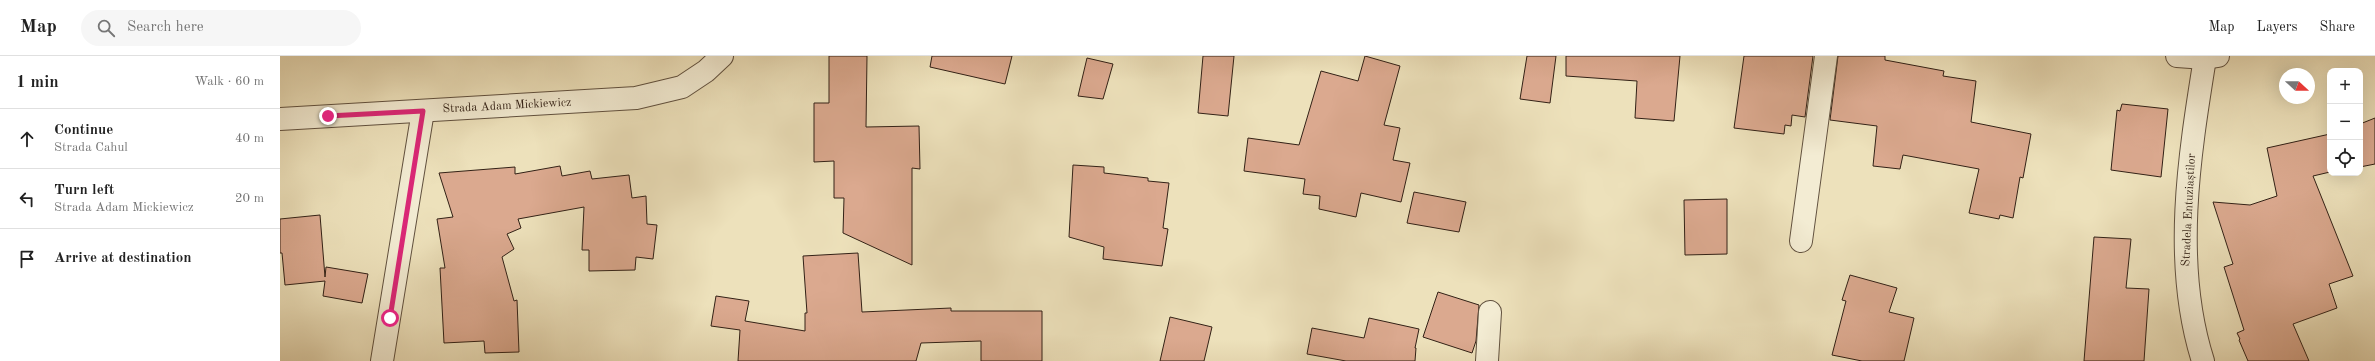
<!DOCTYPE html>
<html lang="en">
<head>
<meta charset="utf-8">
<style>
	body { margin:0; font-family:"Old Standard TT",serif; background:#f6f6f6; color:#222 }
	.controls { position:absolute; right:12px; top:12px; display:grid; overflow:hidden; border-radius:8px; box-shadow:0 4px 16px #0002 }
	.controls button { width:36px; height:36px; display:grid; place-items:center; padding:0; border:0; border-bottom:1px solid #e0e0e0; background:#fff; color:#222; font:20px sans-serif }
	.compass { position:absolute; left:1999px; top:12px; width:36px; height:36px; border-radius:50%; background:#fff; box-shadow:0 4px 16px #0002; rotate:111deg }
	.stop { position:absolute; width:12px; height:12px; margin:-9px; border:3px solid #db2777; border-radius:50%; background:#fff }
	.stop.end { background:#db2777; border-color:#fff; box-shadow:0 1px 4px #0008 }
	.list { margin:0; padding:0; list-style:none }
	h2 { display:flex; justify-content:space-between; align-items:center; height:52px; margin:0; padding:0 16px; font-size:17px }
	h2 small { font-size:13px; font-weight:400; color:#767676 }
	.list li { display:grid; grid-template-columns:26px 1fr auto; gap:12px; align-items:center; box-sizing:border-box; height:60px; padding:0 16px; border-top:1px solid #e0e0e0 }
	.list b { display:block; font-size:15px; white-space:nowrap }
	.list p { margin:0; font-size:13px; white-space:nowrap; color:#767676 }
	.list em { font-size:13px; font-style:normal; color:#767676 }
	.icon { flex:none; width:22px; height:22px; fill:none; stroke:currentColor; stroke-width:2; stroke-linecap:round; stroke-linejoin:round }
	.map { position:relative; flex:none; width:2095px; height:305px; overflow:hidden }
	header { display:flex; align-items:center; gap:24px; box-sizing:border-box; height:56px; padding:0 20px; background:#fff; border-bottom:1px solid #e0e0e0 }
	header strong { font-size:19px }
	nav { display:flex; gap:22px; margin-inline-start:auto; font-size:14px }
	.search { width:280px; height:36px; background:#f6f6f6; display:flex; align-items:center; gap:10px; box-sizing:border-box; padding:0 14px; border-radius:22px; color:#767676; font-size:15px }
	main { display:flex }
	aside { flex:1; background:#fff }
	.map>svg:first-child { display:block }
	.building { fill:#dba98f; stroke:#322116 }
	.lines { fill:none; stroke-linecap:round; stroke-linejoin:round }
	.minor-casing { stroke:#61513f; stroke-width:24 }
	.minor { stroke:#f3ecd3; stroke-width:22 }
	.route { stroke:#db2777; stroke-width:5 }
	.labels { text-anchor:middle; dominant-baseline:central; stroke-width:4; stroke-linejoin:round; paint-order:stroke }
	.street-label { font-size:12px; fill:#322116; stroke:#f3ecd3 }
</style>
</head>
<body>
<header>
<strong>Map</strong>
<div class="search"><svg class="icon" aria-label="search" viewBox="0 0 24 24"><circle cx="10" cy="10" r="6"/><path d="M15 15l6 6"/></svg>Search here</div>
<nav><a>Map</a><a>Layers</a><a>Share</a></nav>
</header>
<main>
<aside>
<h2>1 min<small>Walk · 60 m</small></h2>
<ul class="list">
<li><svg class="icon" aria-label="ahead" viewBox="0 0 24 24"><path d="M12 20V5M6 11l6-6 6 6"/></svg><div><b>Continue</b><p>Strada Cahul</p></div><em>40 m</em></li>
<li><svg class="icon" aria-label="left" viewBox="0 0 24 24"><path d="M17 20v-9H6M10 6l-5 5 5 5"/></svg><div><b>Turn left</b><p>Strada Adam Mickiewicz</p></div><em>20 m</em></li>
<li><svg class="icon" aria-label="arrive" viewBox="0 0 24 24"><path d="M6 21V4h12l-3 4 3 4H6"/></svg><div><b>Arrive at destination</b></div></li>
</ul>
</aside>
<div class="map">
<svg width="2095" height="305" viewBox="0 0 2095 305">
	<rect width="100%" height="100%" fill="#ede1bb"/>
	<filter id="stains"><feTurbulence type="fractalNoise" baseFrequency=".005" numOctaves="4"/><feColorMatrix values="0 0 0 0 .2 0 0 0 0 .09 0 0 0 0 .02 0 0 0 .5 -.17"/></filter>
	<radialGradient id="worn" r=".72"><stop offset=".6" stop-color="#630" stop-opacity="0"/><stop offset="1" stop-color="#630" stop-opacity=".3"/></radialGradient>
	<g class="building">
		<polygon points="549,0 587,0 586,71 639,70 640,113 632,112 632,209 563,177 564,142 554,142 554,105 534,106 534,47 549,47"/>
		<polygon points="652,0 732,0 725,28 650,11"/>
		<polygon points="923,0 954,0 948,60 918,57"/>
		<polygon points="1085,0 1120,10 1104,69 1120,72 1113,104 1130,107 1121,146 1081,137 1076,161 1039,153 1040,140 1023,138 1025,123 964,115 968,82 1019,89 1041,15 1078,25"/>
		<polygon points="1247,0 1276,0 1270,47 1240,43"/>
		<polygon points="1286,0 1400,0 1394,65 1355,62 1357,25 1286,20"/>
		<polygon points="1464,0 1533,0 1525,61 1512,59 1511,70 1505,69 1504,78 1454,72"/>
		<polygon points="1558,0 1605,0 1605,4 1664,15 1663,20 1696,25 1691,66 1751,78 1743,122 1740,121 1733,162 1720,159 1719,163 1689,157 1699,113 1623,99 1620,113 1593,110 1597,70 1550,64"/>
		<polygon points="807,2 833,8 823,43 798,40"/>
		<polygon points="1842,48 1888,53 1881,121 1831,114 1837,54 1840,55"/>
		<polygon points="2095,62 2095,108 2080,111 2080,68"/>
		<polygon points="2050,78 2050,116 2033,120 2073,220 2049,228 2057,252 2013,268 2029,305 1968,305 1959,284 1960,283 1957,277 1964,274 1944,211 1953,208 1933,146 1970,149 1997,140 1987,92"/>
		<polygon points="793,109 824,111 824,117 868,122 868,125 889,127 883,172 888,173 882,210 823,203 824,191 789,181"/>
		<polygon points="280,110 282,120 310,115 312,123 349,119 352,142 366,140 367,168 377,169 373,203 356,201 355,214 309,215 309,194 302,194 304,151 238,163 241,172 227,178 234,193 222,201 234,245 237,244 239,296 205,297 204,285 164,287 160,212 165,212 157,163 173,161 159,117 235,111 235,118"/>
		<polygon points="1134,136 1186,146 1179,176 1127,167"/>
		<polygon points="1447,143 1447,198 1405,199 1404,144"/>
		<polygon points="40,159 45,221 46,211 88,218 82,247 43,240 45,225 5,229 2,197 0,197 0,163"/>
		<polygon points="1814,181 1851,183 1846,232 1869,233 1864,305 1804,305"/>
		<polygon points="578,197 582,256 671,252 671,255 762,255 762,305 701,305 701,285 641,287 636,305 458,305 460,274 431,270 436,240 469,245 465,265 525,275 525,257 527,257 523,200"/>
		<polygon points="1570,219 1617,232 1609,256 1634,262 1624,305 1582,305 1552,299 1566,245 1562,244"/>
		<polygon points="1158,236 1199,249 1196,285 1192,297 1143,281"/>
		<polygon points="890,261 932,271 924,305 880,305"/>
		<polygon points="1089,262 1139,273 1135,292 1136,292 1135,305 1066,305 1027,298 1032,272 1084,282"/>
	</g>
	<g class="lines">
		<defs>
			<g id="minor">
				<polyline points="1897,0 1925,2 1938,0"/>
				<polyline points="0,63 356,42 402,31 426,15 442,0"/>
				<polyline points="1521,185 1546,0"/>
				<polyline points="102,305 143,55"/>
				<polyline points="1207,305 1210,256"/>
				<path d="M 1923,305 C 1892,208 1909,101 1925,2"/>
			</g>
		</defs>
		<use href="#minor" class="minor-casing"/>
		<use href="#minor" class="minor"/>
	</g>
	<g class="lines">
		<polyline class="route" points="48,60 143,55 110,262"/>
	</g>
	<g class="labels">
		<g class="street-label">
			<text transform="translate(227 50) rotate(-3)">Strada Adam Mickiewicz</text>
			<text transform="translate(1909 154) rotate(-87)">Stradela Entuziaștilor</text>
		</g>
	</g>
	<rect width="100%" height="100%" filter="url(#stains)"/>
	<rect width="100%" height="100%" fill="url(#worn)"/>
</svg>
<div class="controls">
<button>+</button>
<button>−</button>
<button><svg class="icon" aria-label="locate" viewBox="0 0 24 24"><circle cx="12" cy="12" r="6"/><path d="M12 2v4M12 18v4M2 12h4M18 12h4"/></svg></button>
</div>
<svg class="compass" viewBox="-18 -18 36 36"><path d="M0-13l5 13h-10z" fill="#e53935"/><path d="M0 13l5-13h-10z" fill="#767676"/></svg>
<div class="stop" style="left:110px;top:262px"></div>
<div class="stop end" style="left:48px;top:60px"></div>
</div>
</main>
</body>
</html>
